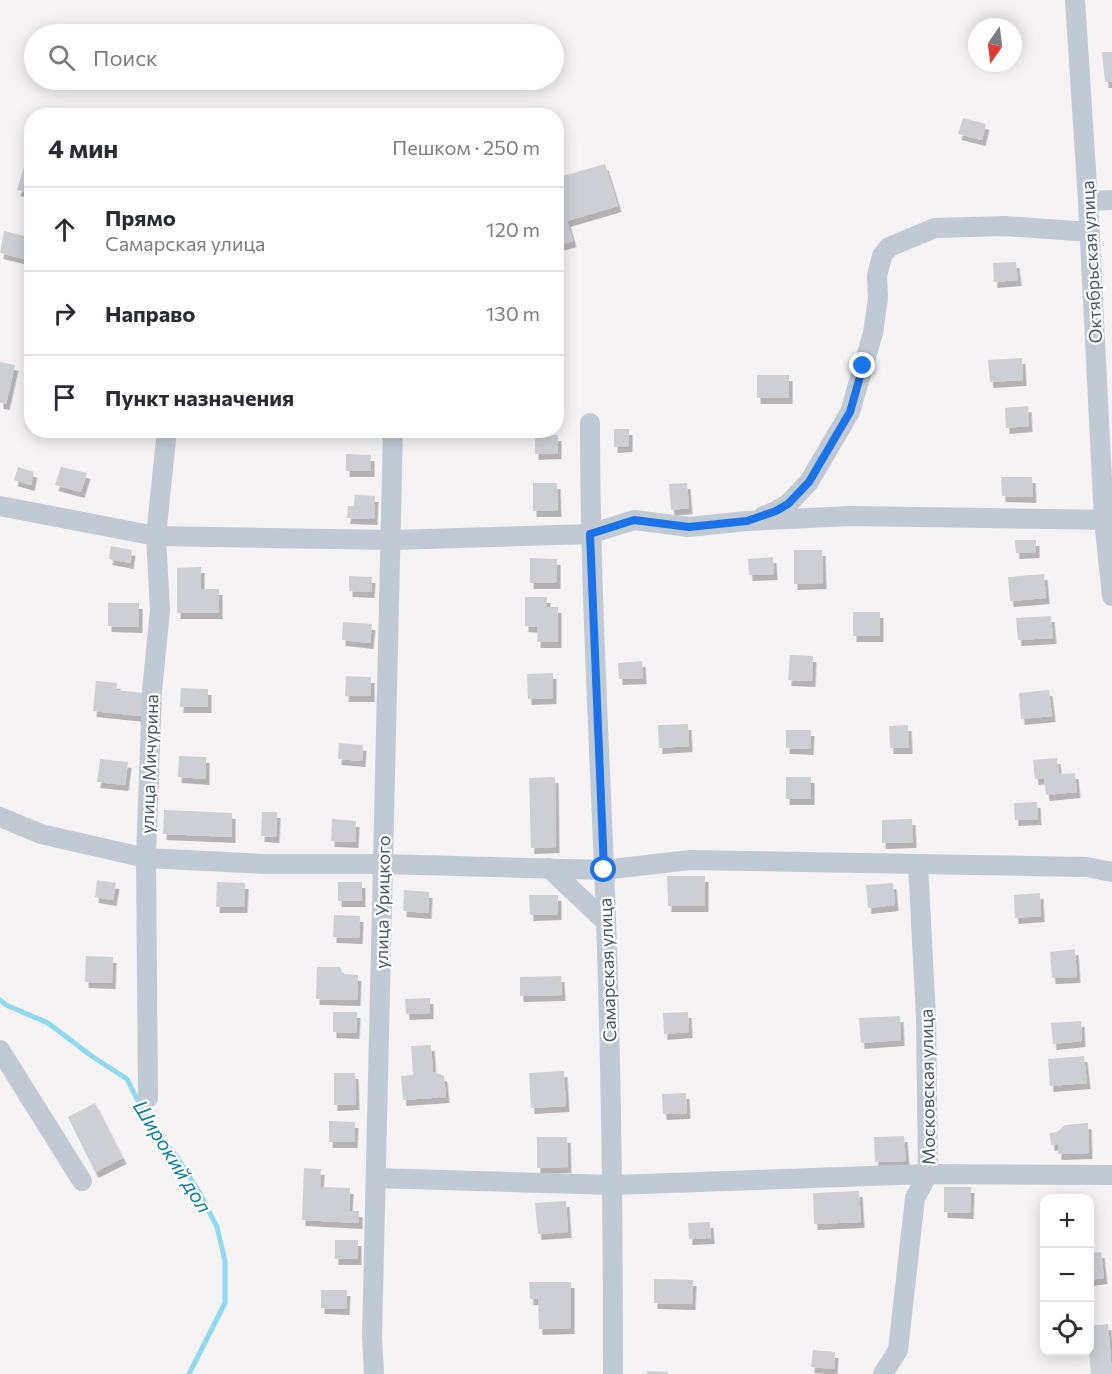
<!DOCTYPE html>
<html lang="ru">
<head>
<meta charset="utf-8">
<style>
	body { margin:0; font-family:Commissioner,sans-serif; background:#f2f2f3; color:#2b2b33 }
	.controls { position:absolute; right:18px; bottom:18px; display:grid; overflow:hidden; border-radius:12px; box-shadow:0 3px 15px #0003 }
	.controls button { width:54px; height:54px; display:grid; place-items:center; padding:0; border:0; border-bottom:2px solid #e1e1e2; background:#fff; color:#2b2b33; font:30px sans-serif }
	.compass { position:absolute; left:968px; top:18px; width:54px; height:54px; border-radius:50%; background:#fff; box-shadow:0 3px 15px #0003; rotate:194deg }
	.stop { position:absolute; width:18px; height:18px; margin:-14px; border:4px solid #1a73e8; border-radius:50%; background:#fff }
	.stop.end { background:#1a73e8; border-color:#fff; box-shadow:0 2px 6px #0008 }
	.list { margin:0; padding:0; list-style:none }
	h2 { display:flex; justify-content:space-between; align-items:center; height:78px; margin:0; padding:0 24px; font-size:26px }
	h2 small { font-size:20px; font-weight:400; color:#7c7c81 }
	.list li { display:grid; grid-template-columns:39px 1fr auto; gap:18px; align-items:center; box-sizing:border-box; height:84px; padding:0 24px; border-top:2px solid #e1e1e2 }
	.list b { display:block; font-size:22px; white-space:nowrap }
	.list p { margin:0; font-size:20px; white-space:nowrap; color:#7c7c81 }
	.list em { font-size:20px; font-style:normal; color:#7c7c81 }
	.icon { flex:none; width:33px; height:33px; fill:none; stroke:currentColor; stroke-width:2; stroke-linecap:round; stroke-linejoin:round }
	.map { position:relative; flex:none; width:1112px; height:1374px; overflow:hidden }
	.search { position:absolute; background:#fff; box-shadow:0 3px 15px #0003; left:24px; top:24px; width:540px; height:66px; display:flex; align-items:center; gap:15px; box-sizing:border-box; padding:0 21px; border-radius:33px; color:#7c7c81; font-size:22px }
	.panel { position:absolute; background:#fff; box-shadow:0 3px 15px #0003; left:24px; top:108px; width:540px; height:330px; border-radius:24px }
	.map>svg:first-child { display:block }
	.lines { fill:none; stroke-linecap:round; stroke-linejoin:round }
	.stream { stroke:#90daee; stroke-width:5 }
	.building { fill:#cdcfd5; filter:url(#shadow) }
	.minor { stroke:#c1cad2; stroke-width:20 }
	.route { stroke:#1a73e8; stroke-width:8 }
	.labels { text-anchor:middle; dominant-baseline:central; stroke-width:4.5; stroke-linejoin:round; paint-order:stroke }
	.street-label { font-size:18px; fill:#4a5661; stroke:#fff }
	.water-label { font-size:20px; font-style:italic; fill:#0c7c9b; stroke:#fff }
</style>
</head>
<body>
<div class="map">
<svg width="1112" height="1374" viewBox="0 0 1112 1374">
	<defs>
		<filter id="shadow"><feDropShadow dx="3.5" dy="6" stdDeviation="0" flood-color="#0004"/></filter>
	</defs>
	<rect width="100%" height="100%" fill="#f5f3f3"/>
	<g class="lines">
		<polyline class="stream" points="0,1000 6,1005 48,1023 93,1057 127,1079 148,1121 177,1157 199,1192 217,1227 225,1261 225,1303 189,1374"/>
	</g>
	<g class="building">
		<polygon points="1102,52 1112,52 1112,82 1105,82"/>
		<polygon points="963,118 986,124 982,140 958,134"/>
		<polygon points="605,164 618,206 567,221 573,241 556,246 556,178"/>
		<polygon points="24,167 32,169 32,194 17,190"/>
		<polygon points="4,231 32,238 28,260 0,253"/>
		<polygon points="1016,262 1018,280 994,282 993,263"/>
		<polygon points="1022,358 1023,380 990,382 988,360"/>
		<polygon points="0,362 15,365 6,404 0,403"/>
		<rect x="757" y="375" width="32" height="23"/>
		<polygon points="1028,406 1029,426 1006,428 1005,408"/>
		<polygon points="614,429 629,429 629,446 614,447"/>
		<polygon points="535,435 558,435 558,453 535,454"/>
		<polygon points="346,454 371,455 371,471 346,471"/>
		<polygon points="18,467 34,472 31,485 14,480"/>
		<polygon points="61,467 87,473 81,492 55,485"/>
		<polygon points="1001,477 1032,477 1033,497 1002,496"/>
		<polygon points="533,483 557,483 558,511 533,511"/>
		<polygon points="687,483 689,508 671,510 669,484"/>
		<polygon points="355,495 375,496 374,519 347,518 348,506 354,506"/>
		<polygon points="1015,540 1036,540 1036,552 1016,553"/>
		<polygon points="111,546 132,550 130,563 109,559"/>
		<polygon points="794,550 822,550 823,583 794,584"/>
		<polygon points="773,557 774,574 749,575 748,559"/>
		<polygon points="530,558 557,559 557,583 530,583"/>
		<polygon points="201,567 201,589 219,589 219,613 177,613 177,568"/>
		<polygon points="1044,574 1046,598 1010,601 1008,577"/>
		<polygon points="349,576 372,577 371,592 349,591"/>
		<polygon points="525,597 547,597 547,607 558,607 558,642 537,642 538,627 525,626"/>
		<polygon points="108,603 139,603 139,627 108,626"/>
		<rect x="853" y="612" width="27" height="24"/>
		<polygon points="1051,616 1053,638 1018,640 1016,618"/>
		<polygon points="343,622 372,624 370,643 342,640"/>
		<polygon points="790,655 813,656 812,681 788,680"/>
		<polygon points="642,661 643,678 619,679 618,663"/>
		<polygon points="553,673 553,698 528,699 527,674"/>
		<polygon points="346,676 371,677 371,696 345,696"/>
		<polygon points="96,681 117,683 116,690 143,693 141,716 93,711"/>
		<polygon points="181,688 208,689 208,707 180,707"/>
		<polygon points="1049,690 1052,716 1021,719 1019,693"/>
		<polygon points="688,724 689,746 659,748 658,725"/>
		<polygon points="908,725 909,748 890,748 889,726"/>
		<polygon points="786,730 811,730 810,749 786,748"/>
		<polygon points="339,743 363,745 362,761 338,759"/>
		<polygon points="179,756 206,757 206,779 178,777"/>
		<polygon points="1057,758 1059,774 1075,773 1077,792 1046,795 1044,778 1035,779 1033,760"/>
		<polygon points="100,759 128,762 125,785 97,782"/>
		<polygon points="555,777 556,847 531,848 529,778"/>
		<rect x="786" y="777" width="25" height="22"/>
		<polygon points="1037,802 1038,819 1015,820 1014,803"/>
		<polygon points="164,810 232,813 232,837 163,834"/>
		<polygon points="262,812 277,812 276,837 261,836"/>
		<polygon points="332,819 356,821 355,842 331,841"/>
		<polygon points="912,819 913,842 882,843 882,820"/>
		<polygon points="667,876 705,876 705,906 668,906"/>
		<polygon points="97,880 116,883 113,900 95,897"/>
		<polygon points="217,882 245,883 244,907 216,907"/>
		<rect x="338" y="882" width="24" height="19"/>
		<polygon points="893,883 895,905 868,908 866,885"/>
		<polygon points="404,890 429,892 428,913 403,911"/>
		<polygon points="1040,893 1041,916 1015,918 1014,895"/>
		<polygon points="529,895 558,895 558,914 530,915"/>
		<polygon points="334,915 360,916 359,938 333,937"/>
		<polygon points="1075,949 1077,977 1052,978 1050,952"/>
		<polygon points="86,956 113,957 112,983 85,982"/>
		<polygon points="317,967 340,967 343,974 358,975 357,1000 316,999"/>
		<polygon points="561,976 562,995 520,996 520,977"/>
		<polygon points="430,998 430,1013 406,1014 405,999"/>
		<polygon points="333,1012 357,1012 356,1033 333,1032"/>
		<polygon points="688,1012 689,1032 664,1034 663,1013"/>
		<polygon points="900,1016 901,1040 861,1043 859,1018"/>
		<polygon points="1081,1021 1082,1041 1053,1044 1051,1023"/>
		<polygon points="431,1045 433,1072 444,1076 446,1097 403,1100 401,1076 413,1075 411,1046"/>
		<polygon points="1084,1056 1087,1083 1050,1086 1048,1059"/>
		<polygon points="564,1071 566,1106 531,1108 529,1073"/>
		<polygon points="334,1073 355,1073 356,1104 334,1105"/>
		<polygon points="686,1093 687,1113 663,1114 662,1094"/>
		<polygon points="95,1103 123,1158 95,1172 68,1117"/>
		<polygon points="329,1121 355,1122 354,1142 329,1142"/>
		<polygon points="1088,1123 1089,1153 1058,1154 1058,1144 1051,1145 1050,1133 1057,1132 1065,1125"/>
		<polygon points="904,1136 906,1161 875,1162 874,1137"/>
		<polygon points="537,1137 567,1137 568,1167 537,1168"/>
		<polygon points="304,1168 321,1169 320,1187 350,1188 349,1211 359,1211 359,1223 302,1220"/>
		<polygon points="944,1187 971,1187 970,1213 944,1212"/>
		<polygon points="859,1191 861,1222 814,1224 813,1193"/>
		<polygon points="566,1201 568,1232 538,1234 535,1203"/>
		<polygon points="710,1222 711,1238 689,1239 688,1223"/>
		<rect x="335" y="1240" width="23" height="19"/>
		<polygon points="1101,1252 1104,1278 1090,1280 1090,1253"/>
		<polygon points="654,1279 693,1280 692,1304 654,1303"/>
		<polygon points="529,1282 571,1282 571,1328 539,1329 538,1299 530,1299"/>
		<polygon points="321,1290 347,1290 346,1309 321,1308"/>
		<polygon points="1108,1324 1112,1374 1091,1374 1089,1352 1090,1326"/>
		<polygon points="813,1350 835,1352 834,1369 811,1367"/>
		<polygon points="647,1371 668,1372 668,1374 647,1374"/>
	</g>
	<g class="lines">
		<g class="minor">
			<polyline points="1075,0 1088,201 1104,520 1112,596"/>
			<polyline points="1088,201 1112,200"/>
			<path d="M 590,423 C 590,571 598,719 604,867 C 611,1036 613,1205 613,1374"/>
			<polyline points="0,506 156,536 392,540 590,534 634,520 689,527 747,521 851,516 1112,520"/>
			<polyline points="763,516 776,511 788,504 809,482 850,412 873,333 878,298 877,276 882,256 889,247 935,228 1005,226 1090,232"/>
			<polyline points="0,817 41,834 146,858 265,864 383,864 604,870 690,860 1086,867 1112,872"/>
			<polyline points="549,868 606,922"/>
			<polyline points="0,1050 82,1181"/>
			<polyline points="148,1098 146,858 152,691 160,610 156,536 167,430"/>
			<polyline points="376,1178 613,1185 928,1174 1112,1175"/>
			<polyline points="374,1374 372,1337 393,430"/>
			<polyline points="883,1374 898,1350 915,1198 928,1174 926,1017 918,864"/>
		</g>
	</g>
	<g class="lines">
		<polyline class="route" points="604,870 590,534 634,520 689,527 747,521 776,511 788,504 809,482 850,412 863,366"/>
	</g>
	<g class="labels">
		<g class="street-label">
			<text transform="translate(1091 262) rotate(-93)">Октябрьская улица</text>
			<text transform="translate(149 764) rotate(-88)">улица Мичурина</text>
			<text transform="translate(382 902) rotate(-89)">улица Урицкого</text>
			<text transform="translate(607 970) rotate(-92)">Самарская улица</text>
			<text transform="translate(927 1087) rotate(-91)">Московская улица</text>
		</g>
		<g class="water-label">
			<text transform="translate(173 1156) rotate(58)">Широкий дол</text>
		</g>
	</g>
</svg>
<div class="controls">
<button>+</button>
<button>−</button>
<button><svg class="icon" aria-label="locate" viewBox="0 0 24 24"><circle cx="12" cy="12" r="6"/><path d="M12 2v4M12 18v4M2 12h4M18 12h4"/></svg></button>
</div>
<svg class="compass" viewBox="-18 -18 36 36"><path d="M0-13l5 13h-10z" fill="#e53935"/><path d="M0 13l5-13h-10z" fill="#7c7c81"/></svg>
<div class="stop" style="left:604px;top:870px"></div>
<div class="stop end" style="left:863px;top:366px"></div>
<div class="search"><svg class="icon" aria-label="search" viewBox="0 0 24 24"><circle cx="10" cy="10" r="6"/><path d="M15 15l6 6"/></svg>Поиск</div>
<section class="panel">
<h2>4 мин<small>Пешком · 250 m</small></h2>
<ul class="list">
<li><svg class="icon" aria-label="ahead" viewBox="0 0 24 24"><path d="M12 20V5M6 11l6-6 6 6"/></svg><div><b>Прямо</b><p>Самарская улица</p></div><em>120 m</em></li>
<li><svg class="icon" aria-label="right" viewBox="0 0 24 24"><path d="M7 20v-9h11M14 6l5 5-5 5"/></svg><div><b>Направо</b></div><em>130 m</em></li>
<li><svg class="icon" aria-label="arrive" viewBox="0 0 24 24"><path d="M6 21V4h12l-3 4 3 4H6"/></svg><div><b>Пункт назначения</b></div></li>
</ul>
</section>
</div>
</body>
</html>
